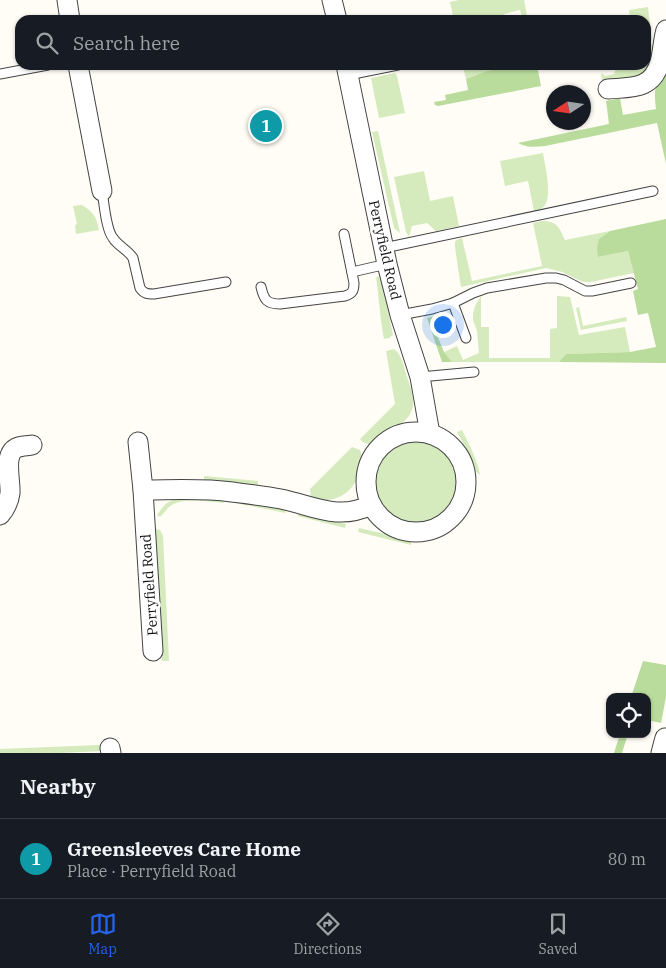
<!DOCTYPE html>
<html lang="en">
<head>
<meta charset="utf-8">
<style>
	body { margin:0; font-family:"IBM Plex Serif",serif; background:#20242c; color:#f1f3f6 }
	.controls { position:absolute; right:15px; bottom:15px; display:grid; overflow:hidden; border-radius:10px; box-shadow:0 1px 4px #0004 }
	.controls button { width:45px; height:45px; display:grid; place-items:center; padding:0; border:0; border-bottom:1px solid #363941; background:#171b24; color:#f1f3f6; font:25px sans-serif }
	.compass { position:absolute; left:546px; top:85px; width:45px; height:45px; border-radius:50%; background:#171b24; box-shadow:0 1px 4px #0004; rotate:258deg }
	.you { position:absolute; left:442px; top:324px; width:18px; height:18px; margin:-12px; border:4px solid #fff; border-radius:50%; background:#1a73e8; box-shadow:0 0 0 8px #1a73e833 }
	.badge { display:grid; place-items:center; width:32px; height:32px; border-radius:50%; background:#2563eb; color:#fff; font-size:16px; font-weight:700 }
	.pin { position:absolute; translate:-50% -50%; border:2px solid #fff; box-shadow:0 1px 5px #0006 }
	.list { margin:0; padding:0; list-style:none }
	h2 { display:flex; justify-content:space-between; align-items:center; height:65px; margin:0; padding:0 20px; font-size:21px }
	h2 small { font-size:16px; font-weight:400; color:#9ea1a6 }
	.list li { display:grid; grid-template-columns:32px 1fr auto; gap:15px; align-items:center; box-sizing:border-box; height:80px; padding:0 20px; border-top:1px solid #363941 }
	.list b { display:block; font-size:19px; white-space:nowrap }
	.list p { margin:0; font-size:16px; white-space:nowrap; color:#9ea1a6 }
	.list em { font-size:16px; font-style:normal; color:#9ea1a6 }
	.icon { flex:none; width:28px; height:28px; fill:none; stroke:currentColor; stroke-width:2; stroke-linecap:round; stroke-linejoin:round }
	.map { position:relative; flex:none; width:666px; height:753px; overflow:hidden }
	.search { position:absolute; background:#171b24; box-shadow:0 1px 4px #0004; left:15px; right:15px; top:15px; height:55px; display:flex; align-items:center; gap:12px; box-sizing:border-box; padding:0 18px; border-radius:15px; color:#9ea1a6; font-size:19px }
	.sheet { height:145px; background:#171b24 }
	nav { display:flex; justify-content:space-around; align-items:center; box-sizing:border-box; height:70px; border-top:1px solid #363941; background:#171b24; font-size:14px; color:#9ea1a6 }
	nav a { display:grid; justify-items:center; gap:2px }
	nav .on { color:#2563eb }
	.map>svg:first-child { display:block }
	.green { fill:#d5ebbd }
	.forest { fill:#b9dc9c }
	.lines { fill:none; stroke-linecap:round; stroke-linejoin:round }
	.lane-casing { stroke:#444; stroke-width:11 }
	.street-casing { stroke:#444; stroke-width:21 }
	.lane { stroke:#fff; stroke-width:9 }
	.street { stroke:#fff; stroke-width:19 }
	.labels { text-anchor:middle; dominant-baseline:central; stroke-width:5; stroke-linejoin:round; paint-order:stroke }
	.street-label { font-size:14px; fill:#111; stroke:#fff }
</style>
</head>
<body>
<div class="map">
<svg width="666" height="753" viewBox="0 0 666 753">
	<rect width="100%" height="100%" fill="#fffdf5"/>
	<g class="green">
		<polygon points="459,0 524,0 528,20 523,20 520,10 504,14 506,20 454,20 450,2"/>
		<polygon points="648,7 652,41 646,41 646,20 630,20 629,10"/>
		<polygon points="652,44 654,54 647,72 640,76 602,81 601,73 606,76 614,74 616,68 615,65 646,65 646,58 648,58 646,46"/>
		<polygon points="469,65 528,65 517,68 508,67 487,71 466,79 463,67"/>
		<polygon points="395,73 397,76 405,113 379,118 371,78"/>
		<polygon points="378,131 400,233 394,228 372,132"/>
		<path d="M 543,153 C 545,166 554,200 542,208 C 539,210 537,210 534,211 L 528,181 L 505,186 L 500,161 Z"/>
		<polygon points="424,171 430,201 453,196 459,226 436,231 427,223 412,226 409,237 406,232 394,177"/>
		<path d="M 82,205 C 94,213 96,216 99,230 L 76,234 L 75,225 L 77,224 L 73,206 Z"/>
		<path d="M 542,221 C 557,221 559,227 565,240 L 610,231 L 599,239 L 598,257 L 628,251 L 634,273 L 591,282 L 583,282 L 562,272 L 546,268 L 461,287 C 460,280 454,245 455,242 C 457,239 460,239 462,238 L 472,281 L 542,266 L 533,223 Z"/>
		<path d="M 381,276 L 393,335 L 389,338 L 384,339 C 380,318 379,298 376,277 Z"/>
		<polygon points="481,296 481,327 489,327 489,358 550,358 550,329 557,328 557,296 570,297 579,335 625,327 630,352 566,354 559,362 452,362 444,352 457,346 463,360 479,353 477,331 473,320 473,314 475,306"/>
		<polygon points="579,307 583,326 626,317 627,321 581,330 576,308"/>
		<path d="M 394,349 C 402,354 404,368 407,377 C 415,399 419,413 396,427 C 393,430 389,431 386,433 C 380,436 375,440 371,445 L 363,442 L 360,439 L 395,404 L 386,351 Z"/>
		<path d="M 462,430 C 469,445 477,458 480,475 L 475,471 L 468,452 L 457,432 Z"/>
		<circle cx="415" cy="482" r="42"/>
		<path d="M 352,447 L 360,450 C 363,457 362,463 360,470 C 354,494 334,505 311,498 L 310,489 Z"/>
		<polygon points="204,476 258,481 258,487 204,480"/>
		<path d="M 222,497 L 224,503 C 208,502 186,497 172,505 C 167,508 164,513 160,517 L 157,515 C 160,511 163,506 167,503 C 180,494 207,498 222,497 Z"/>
		<polygon points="238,501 284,508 286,513 235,503"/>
		<polygon points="301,513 346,524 345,528 297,516"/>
		<polygon points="359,528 411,540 411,545 358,532"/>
		<polygon points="155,529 160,530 163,536 169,661 162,661"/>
		<polygon points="99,745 103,747 104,751 59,753 0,753 0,749"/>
	</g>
	<g class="forest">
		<polygon points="528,65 537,65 541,86 438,106 435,105 434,102 446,100 445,95 468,90 466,79 487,71 508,67 517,68"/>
		<path d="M 666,69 L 666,164 L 657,123 L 545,146 C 535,147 527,148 518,143 L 609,124 L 606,101 L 620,98 L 623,115 L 656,109 C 654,89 654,85 666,69 Z"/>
		<polygon points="666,219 666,363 559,362 566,354 630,352 656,347 648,313 638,315 633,291 638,289 628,251 598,257 597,248 599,239 610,231"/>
		<path d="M 435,316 C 441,316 444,317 448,322 L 434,328 L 444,352 L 452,362 L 442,362 L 427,318 Z"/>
		<polygon points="643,661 666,665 666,697 661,723 647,720 647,697 631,697"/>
		<polygon points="620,734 628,734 622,753 614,753"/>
	</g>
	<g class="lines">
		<defs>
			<g id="lane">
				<polyline points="0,74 48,65"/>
				<polyline points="348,75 398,65"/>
				<path d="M 102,191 C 104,202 106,230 113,238 C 118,246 128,250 133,258 L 140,288 C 144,294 148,294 154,294 L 226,282"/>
				<polyline points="384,248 653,191"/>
				<polyline points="352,272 387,264"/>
				<path d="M 261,287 C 264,300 267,304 280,304 L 345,296 C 352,294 354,291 354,283 L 344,234"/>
				<polyline points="453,303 473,293 487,288 546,278 556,278 564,280 585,291 592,291 631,283"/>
				<polyline points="400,315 432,309 453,303 466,338"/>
				<polyline points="420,377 474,372"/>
			</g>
			<g id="street">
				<polyline points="67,0 70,20"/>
				<polyline points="332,0 337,20"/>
				<polyline points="78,65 102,191"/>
				<polyline points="346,65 387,264 400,315 420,377 430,434"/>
				<path d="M 608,89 C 632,87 652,90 660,62 C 663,51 663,40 666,30"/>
				<circle cx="416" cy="482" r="50"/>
				<polyline points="138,442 143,490 153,651"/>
				<path d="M 143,490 C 172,490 202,488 232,492 C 248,494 265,496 281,499 C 314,506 338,521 371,505"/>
				<path d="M 0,515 C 5,509 9,502 10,493 C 11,481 3,455 16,448 C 20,446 27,446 32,445"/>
				<polyline points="110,748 111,753"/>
				<polyline points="661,753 665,738"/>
			</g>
		</defs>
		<use href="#lane" class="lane-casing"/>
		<use href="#street" class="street-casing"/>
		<use href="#lane" class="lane"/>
		<use href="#street" class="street"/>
	</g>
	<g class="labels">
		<g class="street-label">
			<text transform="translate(385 250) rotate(77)">Perryfield Road</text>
			<text transform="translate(149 585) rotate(-94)">Perryfield Road</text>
		</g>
	</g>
</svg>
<div class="controls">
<button><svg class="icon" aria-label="locate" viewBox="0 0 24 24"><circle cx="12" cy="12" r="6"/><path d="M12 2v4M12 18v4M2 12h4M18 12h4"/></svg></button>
</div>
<svg class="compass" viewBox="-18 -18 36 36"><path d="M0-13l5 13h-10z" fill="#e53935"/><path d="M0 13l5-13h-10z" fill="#9ea1a6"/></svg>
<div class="you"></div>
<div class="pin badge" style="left:266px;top:126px;background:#0f9aa8">1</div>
<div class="search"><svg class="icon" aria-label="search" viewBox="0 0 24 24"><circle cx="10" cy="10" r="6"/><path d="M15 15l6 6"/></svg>Search here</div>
</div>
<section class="sheet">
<h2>Nearby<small></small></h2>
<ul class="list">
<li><span class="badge" style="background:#0f9aa8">1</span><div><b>Greensleeves Care Home</b><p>Place · Perryfield Road</p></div><em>80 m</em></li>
</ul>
</section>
<nav>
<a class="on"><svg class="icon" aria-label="map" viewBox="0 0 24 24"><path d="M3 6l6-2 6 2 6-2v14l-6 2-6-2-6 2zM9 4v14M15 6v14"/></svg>Map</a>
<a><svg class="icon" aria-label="directions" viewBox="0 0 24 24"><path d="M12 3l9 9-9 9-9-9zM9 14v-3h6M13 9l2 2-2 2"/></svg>Directions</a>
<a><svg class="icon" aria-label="saved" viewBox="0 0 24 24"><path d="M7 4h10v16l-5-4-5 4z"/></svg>Saved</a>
</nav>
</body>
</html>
